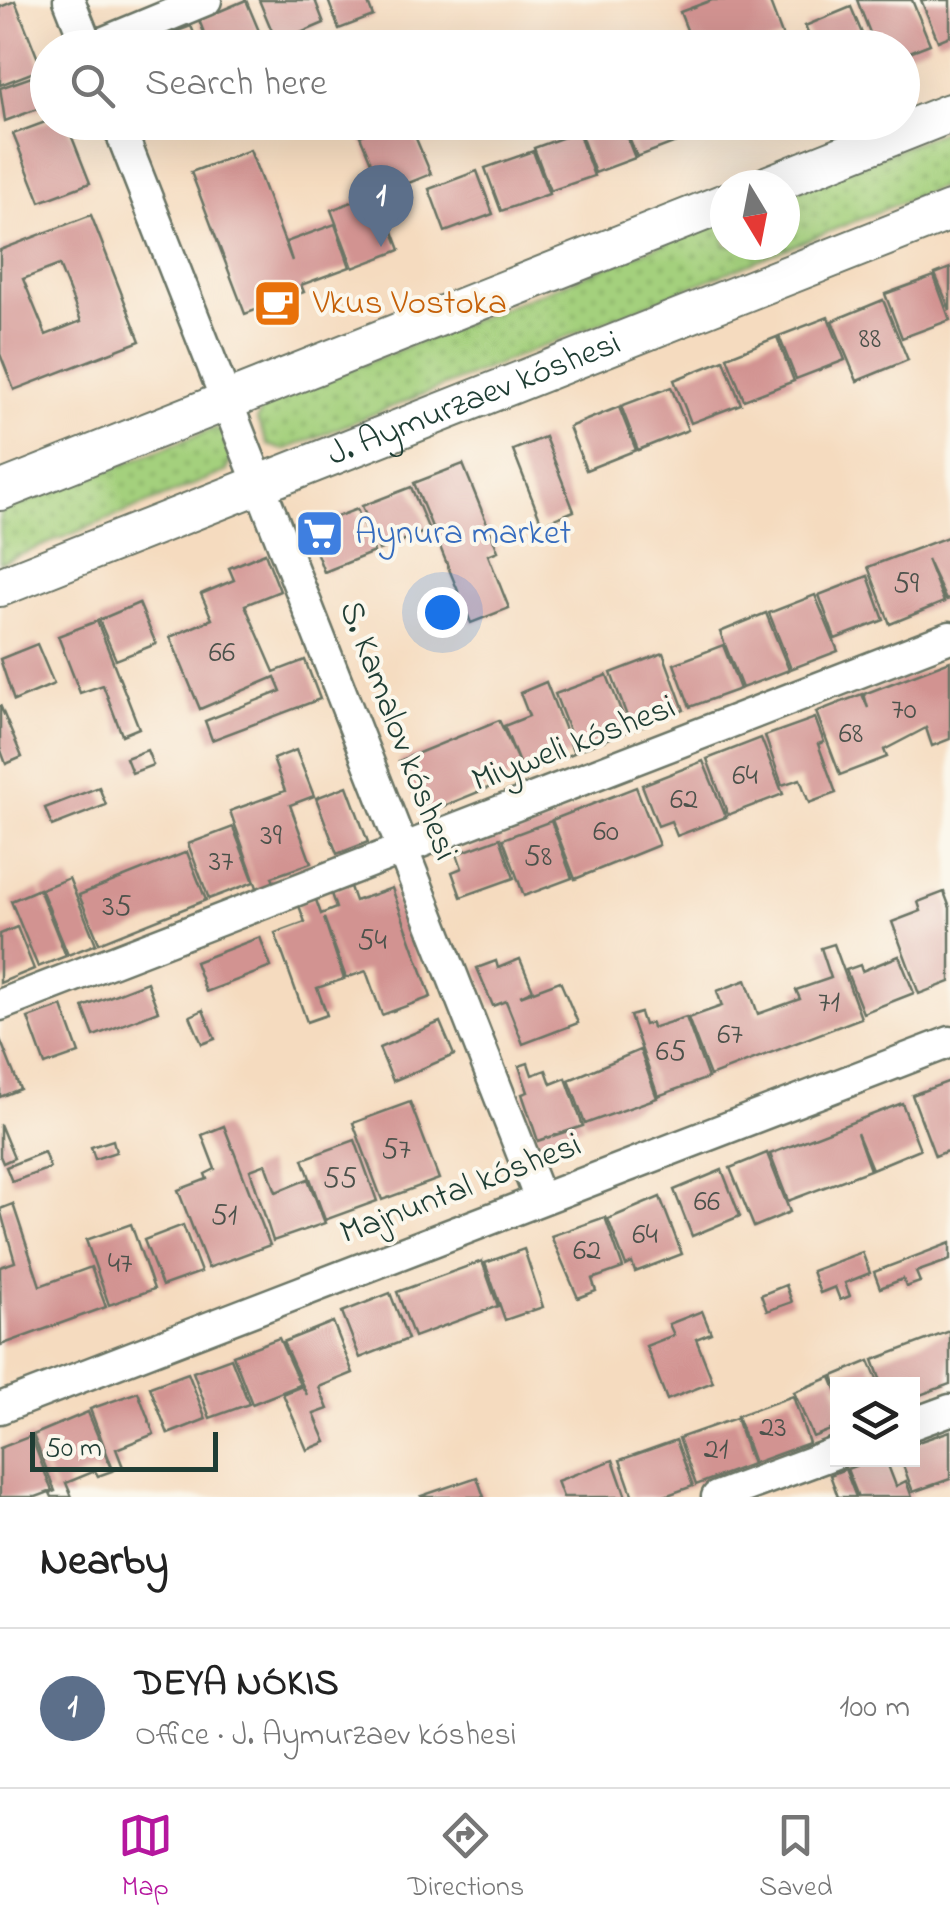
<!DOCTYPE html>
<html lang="en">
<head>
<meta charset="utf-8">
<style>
	body { margin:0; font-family:"Indie Flower",sans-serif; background:#f6f6f6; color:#222 }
	.controls { position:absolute; right:30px; bottom:30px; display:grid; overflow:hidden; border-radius:0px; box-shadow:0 10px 40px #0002 }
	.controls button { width:90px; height:90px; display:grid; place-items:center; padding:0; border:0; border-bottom:2px solid #e0e0e0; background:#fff; color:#222; font:50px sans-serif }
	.compass { position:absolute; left:710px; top:170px; width:90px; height:90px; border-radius:50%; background:#fff; box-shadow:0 10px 40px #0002; rotate:170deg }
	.scale { position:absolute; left:30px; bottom:25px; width:188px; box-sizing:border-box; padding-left:10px; border:5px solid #1f3d34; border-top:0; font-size:28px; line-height:35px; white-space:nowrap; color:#1f3d34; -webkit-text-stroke:8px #fbf7ec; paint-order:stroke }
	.you { position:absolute; left:442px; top:612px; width:35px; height:35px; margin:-25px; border:8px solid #fff; border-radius:50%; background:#1a73e8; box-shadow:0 0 0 15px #1a73e833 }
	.badge { display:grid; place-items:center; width:65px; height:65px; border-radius:50%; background:#b5179e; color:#fff; font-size:32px; font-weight:700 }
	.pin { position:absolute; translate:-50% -82px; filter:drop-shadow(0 2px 5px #0008) }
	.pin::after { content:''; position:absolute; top:52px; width:35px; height:30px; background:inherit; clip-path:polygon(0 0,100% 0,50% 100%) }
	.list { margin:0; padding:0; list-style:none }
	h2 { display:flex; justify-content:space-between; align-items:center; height:130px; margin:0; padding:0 40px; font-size:42px }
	h2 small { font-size:32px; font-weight:400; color:#767676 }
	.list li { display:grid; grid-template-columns:65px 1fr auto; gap:30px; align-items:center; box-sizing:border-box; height:160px; padding:0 40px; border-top:2px solid #e0e0e0 }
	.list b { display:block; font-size:38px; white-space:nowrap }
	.list p { margin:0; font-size:32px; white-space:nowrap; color:#767676 }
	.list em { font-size:32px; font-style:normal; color:#767676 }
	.icon { flex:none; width:55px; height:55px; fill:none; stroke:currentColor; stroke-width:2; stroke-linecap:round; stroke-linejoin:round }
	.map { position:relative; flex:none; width:950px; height:1497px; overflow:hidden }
	.search { position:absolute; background:#fff; box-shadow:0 10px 40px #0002; left:30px; right:30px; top:30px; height:110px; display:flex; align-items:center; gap:25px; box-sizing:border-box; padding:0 35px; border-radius:55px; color:#767676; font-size:38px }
	.sheet { height:290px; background:#fff }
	nav { display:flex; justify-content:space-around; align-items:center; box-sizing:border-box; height:140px; border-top:2px solid #e0e0e0; background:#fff; font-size:28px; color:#767676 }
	nav a { display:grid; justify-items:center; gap:5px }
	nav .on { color:#b5179e }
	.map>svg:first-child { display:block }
	.grass { fill:url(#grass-dots); stroke:#628658; stroke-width:2.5 }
	.building { fill:#d29391; fill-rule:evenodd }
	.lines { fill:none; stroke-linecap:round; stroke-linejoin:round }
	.minor-casing { stroke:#6a7465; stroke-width:35 }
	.tertiary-casing { stroke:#6a7465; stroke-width:42 }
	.minor { stroke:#fff; stroke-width:30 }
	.tertiary { stroke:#fff; stroke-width:38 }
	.labels { text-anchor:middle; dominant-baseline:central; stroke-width:8; stroke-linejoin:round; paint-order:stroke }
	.number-label { font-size:30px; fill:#4c524b }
	.food-label { font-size:35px; fill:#c56008; stroke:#fbf7ec; text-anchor:start }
	.street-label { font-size:35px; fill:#1f3d34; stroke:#fbf7ec }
	.shop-label { font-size:35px; fill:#366cbe; stroke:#fbf7ec; text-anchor:start }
</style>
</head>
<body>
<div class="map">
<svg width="950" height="1497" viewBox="0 0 950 1497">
	<defs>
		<pattern id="grass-dots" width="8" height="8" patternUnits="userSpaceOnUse" patternTransform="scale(2.5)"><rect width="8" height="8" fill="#a4d07d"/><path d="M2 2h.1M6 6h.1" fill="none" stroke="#85aa67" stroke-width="1.8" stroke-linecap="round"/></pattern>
	</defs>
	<rect width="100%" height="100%" fill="#fbf7ec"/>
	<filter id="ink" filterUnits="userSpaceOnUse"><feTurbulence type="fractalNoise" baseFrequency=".01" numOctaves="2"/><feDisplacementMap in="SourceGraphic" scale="20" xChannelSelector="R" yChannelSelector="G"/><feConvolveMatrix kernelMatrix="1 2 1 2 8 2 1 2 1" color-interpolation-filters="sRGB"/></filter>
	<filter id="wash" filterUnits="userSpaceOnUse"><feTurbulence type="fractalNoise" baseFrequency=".0048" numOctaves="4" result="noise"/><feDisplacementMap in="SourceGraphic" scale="40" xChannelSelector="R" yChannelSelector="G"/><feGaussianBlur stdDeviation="2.25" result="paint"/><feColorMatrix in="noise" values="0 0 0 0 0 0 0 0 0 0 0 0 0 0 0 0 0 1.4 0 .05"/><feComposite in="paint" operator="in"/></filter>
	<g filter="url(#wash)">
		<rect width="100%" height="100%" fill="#f5dbbf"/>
		<g class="grass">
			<polygon points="950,128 950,183 284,450 268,445 257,420 264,404 725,219 725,245 785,245 785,194"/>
			<polygon points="216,428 224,433 233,453 227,471 0,563 0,512"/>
		</g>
		<g id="blocks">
			<g class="building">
				<polygon points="246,0 264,43 253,48 210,48 199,20"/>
				<polygon points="259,0 315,0 324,23 277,43"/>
				<polygon points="328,0 367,0 373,16 339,29"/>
				<polygon points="712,0 769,0 783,37 755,48 694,48 680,12"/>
				<polygon points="857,0 912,0 930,44 902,55 902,48 876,48"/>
				<polygon points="921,0 950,0 950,36 938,41"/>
				<polygon points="15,1 42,69 0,85 0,7"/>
				<polygon points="851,7 868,48 814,48 805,26"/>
				<polygon points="191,26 200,48 144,48 143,44"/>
				<polygon points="43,73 48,105 5,121 0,88"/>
				<polygon points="48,121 66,122 90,183 40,202 13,134"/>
				<polygon points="392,122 409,122 431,174 384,193 360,136"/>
				<polygon points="598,122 621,122 635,158 595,173 579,130"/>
				<polygon points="623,122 668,122 676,142 637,157"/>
				<polygon points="578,132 594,176 550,191 534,148"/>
				<polygon points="250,150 292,261 286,242 335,224 350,267 301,285 304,292 245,314 191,172"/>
				<polygon points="533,151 549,194 501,211 485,168"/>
				<polygon points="477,171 493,214 445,232 429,189"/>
				<polygon points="378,192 400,250 353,268 331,210"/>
				<path d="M 91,215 L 140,341 L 14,390 L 0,354 L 0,250 ZM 59,265 L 81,321 L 46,335 L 23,279 Z"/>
				<polygon points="950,268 950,310 935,274"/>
				<polygon points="934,276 950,320 902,338 885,294"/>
				<polygon points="883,300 908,360 857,381 832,321"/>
				<polygon points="828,317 845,360 796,379 779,336"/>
				<polygon points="777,337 794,381 744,400 727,357"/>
				<polygon points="724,360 741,404 691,423 674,380"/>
				<polygon points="671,387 688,430 638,450 621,406"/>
				<polygon points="619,407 636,450 586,470 569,427"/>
				<polygon points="545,437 574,511 542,524 513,450"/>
				<polygon points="463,464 498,551 488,555 509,608 471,623 414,483"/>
				<polygon points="411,487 429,530 379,550 362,506"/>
				<polygon points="357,509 374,552 324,572 307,528"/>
				<polygon points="950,536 950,599 946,600 927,559 944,602 890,624 868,567"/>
				<polygon points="265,553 280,591 245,605 274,672 305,660 320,699 212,740 205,721 281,691 275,677 200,709 170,637 212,619 201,594 234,580 229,568"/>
				<polygon points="868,576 884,620 835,639 819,595"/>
				<polygon points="815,595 838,651 791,669 769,613"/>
				<polygon points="139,603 156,644 116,660 99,620"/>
				<polygon points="766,613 789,670 742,688 720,632"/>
				<polygon points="97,621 139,728 122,735 103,685 80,693 58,636"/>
				<polygon points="37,644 54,684 14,701 0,659"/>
				<polygon points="723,645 740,689 690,707 674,664"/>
				<polygon points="663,653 684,710 632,730 611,673"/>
				<polygon points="950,661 950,739 932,746 926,728 884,750 887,757 840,775 816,712 862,694 868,708 864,694"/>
				<polygon points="607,675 629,731 577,751 555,694"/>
				<polygon points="546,682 574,753 422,815 399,761 499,720 519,763 504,726 529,716 520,693"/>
				<polygon points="0,705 22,757 6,764 0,748"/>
				<polygon points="815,718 824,742 818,744 836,793 809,803 800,779 782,785 765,736"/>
				<polygon points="761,738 783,794 728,815 707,759"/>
				<polygon points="147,750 153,765 132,773 126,758"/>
				<polygon points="296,750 314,796 290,805 311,863 272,877 278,893 261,899 230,811 285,791 273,759"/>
				<polygon points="703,761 726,817 677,836 671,821 658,826 642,785"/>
				<polygon points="347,786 368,842 337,854 316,798"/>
				<polygon points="99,787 106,805 52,826 45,808"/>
				<polygon points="636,787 659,845 575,879 552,820"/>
				<polygon points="551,821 572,878 524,896 503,839"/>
				<polygon points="233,827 254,882 209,899 188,844"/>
				<polygon points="500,838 514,878 461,897 452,872 462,868 457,854"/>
				<polygon points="187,852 206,900 99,943 79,895"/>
				<polygon points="69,878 96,944 68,955 41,889"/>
				<polygon points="349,884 355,901 392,888 431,997 382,1015 366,971 346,978 324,918 344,979 317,988 327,1015 307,1022 275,933 305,922 298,903 315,897 321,914 336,908 330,891"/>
				<polygon points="39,889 66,956 38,967 11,901"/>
				<polygon points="944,892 950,908 950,982 919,994 892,922 921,911 918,902"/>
				<polygon points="17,927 34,969 0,983 0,934"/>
				<polygon points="260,937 271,967 206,992 195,962"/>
				<polygon points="834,944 861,1018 710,1076 688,1018 722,1006 717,991 746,980 758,1014 800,999 796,990 831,978 821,948"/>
				<polygon points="899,956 914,993 863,1013 846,970 860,965 862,971"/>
				<polygon points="520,959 533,990 520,996 560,981 578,1023 523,1044 506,1001 493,1006 477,968 496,961 498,968"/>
				<polygon points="147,982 158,1011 94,1036 83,1007"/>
				<polygon points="62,1006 79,1053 45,1065 28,1018"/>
				<polygon points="203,1010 215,1039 202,1044 190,1016"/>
				<polygon points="640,1013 644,1025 651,1023 652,1028 686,1017 708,1078 658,1096 630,1016"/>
				<polygon points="440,1022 454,1055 393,1081 379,1048"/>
				<polygon points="0,1039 20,1089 0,1097"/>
				<polygon points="640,1050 657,1098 585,1124 569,1080"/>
				<polygon points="528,1063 532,1075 546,1070 551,1084 566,1078 583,1126 538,1141 522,1094 528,1092 519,1066"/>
				<polygon points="950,1081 950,1150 935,1156 912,1095"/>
				<polygon points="410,1102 439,1179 382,1200 353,1123"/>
				<polygon points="902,1103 920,1149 872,1169 857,1133 870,1170 788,1201 770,1154"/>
				<polygon points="0,1124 14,1158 3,1163 0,1156"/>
				<polygon points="224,1126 270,1245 208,1268 178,1190 207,1179 205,1174 215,1169 202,1135"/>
				<polygon points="113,1140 116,1152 95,1159 91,1147"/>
				<polygon points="355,1140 377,1201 325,1220 303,1159"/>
				<polygon points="44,1152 50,1168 12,1182 6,1167"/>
				<polygon points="767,1153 790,1212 754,1227 730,1168"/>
				<polygon points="266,1164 276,1192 308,1179 325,1223 273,1241 250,1170"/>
				<polygon points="722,1170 740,1216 692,1236 674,1190"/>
				<polygon points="660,1197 682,1254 635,1272 632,1263 626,1266 608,1219"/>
				<polygon points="13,1204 40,1286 91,1267 106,1307 1,1345 0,1267 15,1262 0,1209"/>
				<polygon points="605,1217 623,1268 592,1279 596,1291 578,1298 551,1236"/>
				<polygon points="131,1224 154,1289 109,1305 86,1240"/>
				<polygon points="183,1225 201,1272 162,1286 144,1240"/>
				<polygon points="950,1243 950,1260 916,1272 920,1282 906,1287 903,1279 880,1288 874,1272"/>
				<polygon points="524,1249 543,1307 505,1320 485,1263"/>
				<polygon points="862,1252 870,1273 845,1283 850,1296 840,1300 835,1287 820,1293 812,1271"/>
				<polygon points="482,1261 498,1306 414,1337 397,1292"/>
				<polygon points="786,1285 792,1302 767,1311 761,1295"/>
				<polygon points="390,1293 408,1339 360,1358 342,1312"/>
				<polygon points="702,1311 711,1333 696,1339 713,1382 667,1400 646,1346 674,1335 669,1324"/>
				<polygon points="333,1322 353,1373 319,1387 328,1409 314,1414 326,1442 307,1450 283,1394 302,1386 307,1395 283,1342"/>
				<polygon points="950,1331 950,1384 912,1398 912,1384 882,1384 873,1360"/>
				<polygon points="279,1338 300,1385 252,1404 233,1355"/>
				<polygon points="231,1358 249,1404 210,1418 193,1372"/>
				<polygon points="869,1361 879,1384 836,1384 833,1376"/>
				<polygon points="188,1373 206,1419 168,1434 150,1387"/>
				<polygon points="831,1377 838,1394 838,1427 813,1437 794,1392"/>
				<polygon points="138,1392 154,1434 116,1449 123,1467 113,1470 90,1409"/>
				<polygon points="793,1396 809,1443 754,1463 737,1416"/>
				<polygon points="88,1412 112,1471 98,1476 95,1471 66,1483 72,1497 52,1497 50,1493 55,1491 33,1435"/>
				<polygon points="736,1418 752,1464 696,1485 679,1438"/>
				<polygon points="950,1431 950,1479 913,1492 901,1460 912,1460 912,1444"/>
				<polygon points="31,1436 52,1491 36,1497 0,1497 0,1448"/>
				<polygon points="676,1440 693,1486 662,1497 633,1497 620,1460"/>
				<polygon points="613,1460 626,1497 563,1497 557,1481"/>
				<polygon points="871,1460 886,1460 896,1486 906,1481 912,1497 858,1497 847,1469"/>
				<polygon points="845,1469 856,1497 838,1497 830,1475"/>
				<polygon points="477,1477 484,1497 422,1497 421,1496"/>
			</g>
		</g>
	</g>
	<g filter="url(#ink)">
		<use href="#blocks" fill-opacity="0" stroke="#6a7465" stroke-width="2.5"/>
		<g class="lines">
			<defs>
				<g id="minor">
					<polyline points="69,0 88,48"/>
					<polyline points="90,48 206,0"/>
					<polyline points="117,122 540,1199"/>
					<polyline points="0,1005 950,637"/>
					<polyline points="0,1408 950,1042"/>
					<polyline points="912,1424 950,1410"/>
					<polyline points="717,1497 838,1452"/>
				</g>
				<g id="tertiary">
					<polyline points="769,185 950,113"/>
					<polyline points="0,491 725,203"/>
					<path id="s1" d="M 0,587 L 950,211"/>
				</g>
			</defs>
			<use href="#minor" class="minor-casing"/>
			<use href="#tertiary" class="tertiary-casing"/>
			<use href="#minor" class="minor"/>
			<use href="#tertiary" class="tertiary"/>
		</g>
	</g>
	<defs>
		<symbol id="cafe-square" viewBox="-11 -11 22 22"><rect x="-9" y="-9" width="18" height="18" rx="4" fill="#e8710a" stroke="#fbf7ec"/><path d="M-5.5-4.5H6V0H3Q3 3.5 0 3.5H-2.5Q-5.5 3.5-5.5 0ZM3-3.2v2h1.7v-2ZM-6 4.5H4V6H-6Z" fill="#fff"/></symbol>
		<symbol id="supermarket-square" viewBox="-11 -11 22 22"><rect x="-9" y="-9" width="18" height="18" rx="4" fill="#3f7fe0" stroke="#fbf7ec"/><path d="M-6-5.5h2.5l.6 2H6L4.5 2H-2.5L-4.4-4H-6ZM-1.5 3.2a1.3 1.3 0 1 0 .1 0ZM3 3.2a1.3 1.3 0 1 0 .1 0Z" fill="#fff"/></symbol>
	</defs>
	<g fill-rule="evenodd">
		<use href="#cafe-square" x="250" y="276" width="55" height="55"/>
		<use href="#supermarket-square" x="292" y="506" width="55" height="55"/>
	</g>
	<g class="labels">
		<g class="number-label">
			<text x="870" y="340">88</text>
			<text x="906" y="585">59</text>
			<text x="222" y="654">66</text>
			<text x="904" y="711">70</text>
			<text x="851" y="735">68</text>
			<text x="745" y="777">64</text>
			<text x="684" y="801">62</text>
			<text x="606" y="833">60</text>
			<text x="271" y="837">39</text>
			<text x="538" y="858">58</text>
			<text x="221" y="863">37</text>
			<text x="117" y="908">35</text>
			<text x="372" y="942">54</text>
			<text x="829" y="1004">71</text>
			<text x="730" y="1036">67</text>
			<text x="671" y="1053">65</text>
			<text x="396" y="1151">57</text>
			<text x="340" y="1180">55</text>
			<text x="707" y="1203">66</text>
			<text x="224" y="1217">51</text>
			<text x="645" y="1236">64</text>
			<text x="587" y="1252">62</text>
			<text x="120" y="1265">47</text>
			<text x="773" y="1429">23</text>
			<text x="716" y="1451">21</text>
		</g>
		<g class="food-label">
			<text x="313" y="304">Vkus Vostoka</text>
		</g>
		<g class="street-label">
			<text stroke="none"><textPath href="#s1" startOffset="510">J. Aymurzaev kóshesi</textPath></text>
			<text transform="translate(397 731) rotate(69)">S. Kamalov kóshesi</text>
			<text transform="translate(574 745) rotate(-21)">Miyweli kóshesi</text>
			<text transform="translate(461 1190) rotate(-21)">Majnuntal kóshesi</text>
		</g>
		<g class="shop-label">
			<text x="355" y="534">Aynura market</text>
		</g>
	</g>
</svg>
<div class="controls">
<button><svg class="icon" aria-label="layers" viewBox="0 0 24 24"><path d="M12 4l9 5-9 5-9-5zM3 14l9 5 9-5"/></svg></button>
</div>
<svg class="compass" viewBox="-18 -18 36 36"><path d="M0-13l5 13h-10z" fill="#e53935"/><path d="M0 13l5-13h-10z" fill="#767676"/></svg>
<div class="scale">50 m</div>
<div class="you"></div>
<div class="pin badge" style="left:381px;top:247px;background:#5c6f8a">1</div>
<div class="search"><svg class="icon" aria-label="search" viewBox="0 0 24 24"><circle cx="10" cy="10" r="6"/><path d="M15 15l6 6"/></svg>Search here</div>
</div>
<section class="sheet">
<h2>Nearby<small></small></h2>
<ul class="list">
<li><span class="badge" style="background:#5c6f8a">1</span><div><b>DEYA NÓKIS</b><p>Office · J. Aymurzaev kóshesi</p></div><em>100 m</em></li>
</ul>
</section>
<nav>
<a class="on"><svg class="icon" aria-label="map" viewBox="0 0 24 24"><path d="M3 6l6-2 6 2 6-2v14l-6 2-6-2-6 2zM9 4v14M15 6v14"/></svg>Map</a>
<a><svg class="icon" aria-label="directions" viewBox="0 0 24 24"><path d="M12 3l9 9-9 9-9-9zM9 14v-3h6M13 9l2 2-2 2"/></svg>Directions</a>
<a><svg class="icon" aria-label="saved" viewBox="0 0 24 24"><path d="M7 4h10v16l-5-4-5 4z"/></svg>Saved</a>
</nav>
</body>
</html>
